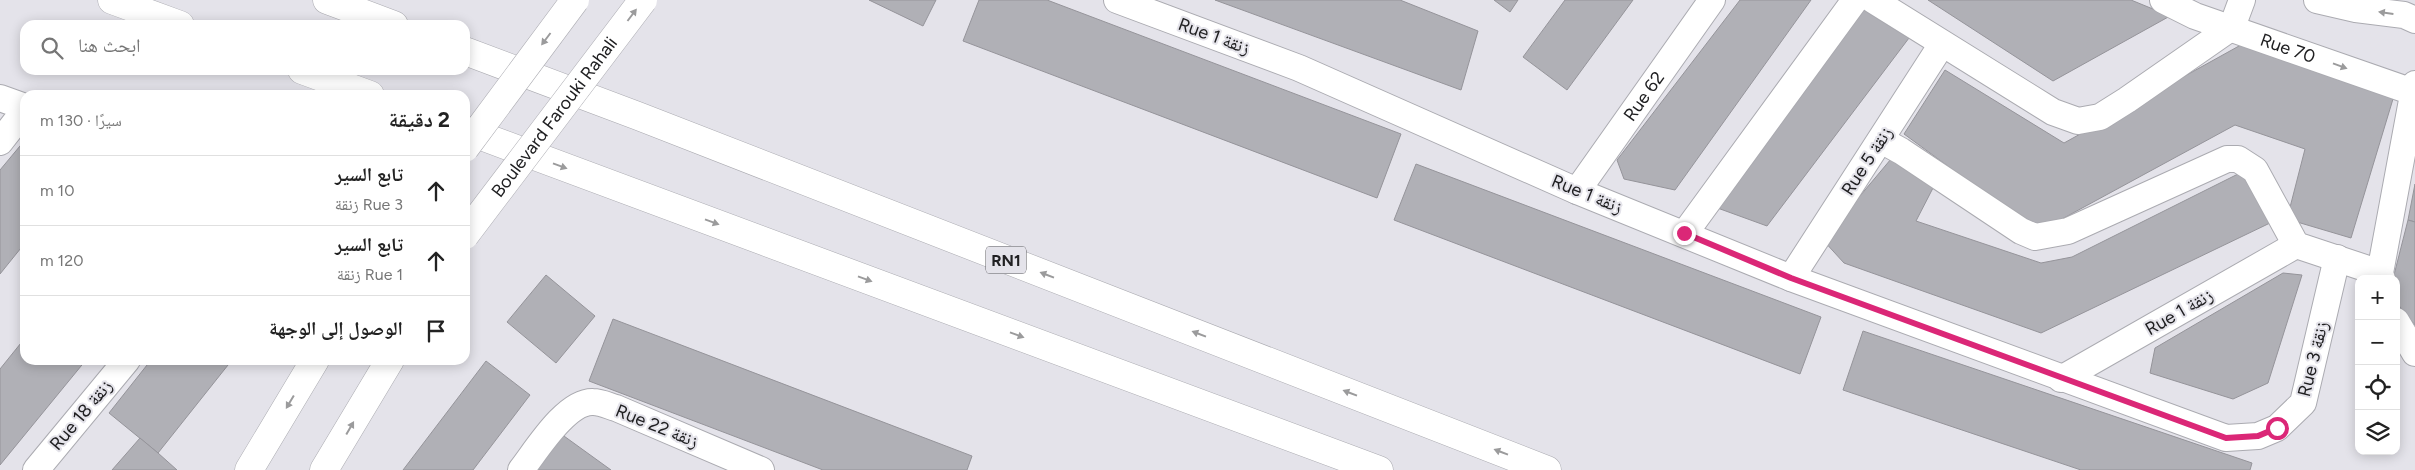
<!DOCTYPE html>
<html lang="ar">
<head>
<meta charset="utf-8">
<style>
	body { margin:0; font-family:Figtree,"Noto Naskh Arabic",sans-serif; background:#f6f6f6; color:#222; direction:rtl }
	.controls { position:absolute; right:15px; bottom:15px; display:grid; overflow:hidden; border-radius:10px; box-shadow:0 2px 12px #0003 }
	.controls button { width:45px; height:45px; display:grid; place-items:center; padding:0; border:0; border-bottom:1px solid #e0e0e0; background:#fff; color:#222; font:25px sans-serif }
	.stop { position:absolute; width:15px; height:15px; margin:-11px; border:4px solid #db2777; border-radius:50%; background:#fff }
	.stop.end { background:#db2777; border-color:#fff; box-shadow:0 1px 5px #0008 }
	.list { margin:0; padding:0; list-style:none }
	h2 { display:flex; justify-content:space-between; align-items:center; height:65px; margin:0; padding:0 20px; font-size:21px }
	h2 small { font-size:16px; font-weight:400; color:#767676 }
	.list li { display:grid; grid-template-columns:32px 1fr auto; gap:15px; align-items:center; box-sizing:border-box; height:70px; padding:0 20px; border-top:1px solid #e0e0e0 }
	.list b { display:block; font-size:19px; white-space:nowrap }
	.list p { margin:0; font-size:16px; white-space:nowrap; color:#767676 }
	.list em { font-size:16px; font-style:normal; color:#767676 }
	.icon { flex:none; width:28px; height:28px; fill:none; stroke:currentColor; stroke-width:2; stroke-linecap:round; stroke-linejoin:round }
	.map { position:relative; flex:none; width:2415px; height:470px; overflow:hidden; direction:ltr }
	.search { position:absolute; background:#fff; box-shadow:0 2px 12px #0003; left:20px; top:20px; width:450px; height:55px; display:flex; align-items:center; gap:12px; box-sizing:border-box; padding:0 18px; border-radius:15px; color:#767676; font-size:19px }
	.panel { position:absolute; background:#fff; box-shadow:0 2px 12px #0003; left:20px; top:90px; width:450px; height:275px; border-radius:15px; direction:rtl }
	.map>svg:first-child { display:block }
	.building { fill:#b0b0b6; stroke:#95949a }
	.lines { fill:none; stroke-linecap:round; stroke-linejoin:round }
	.minor-casing { stroke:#ababb1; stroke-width:28 }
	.tertiary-casing { stroke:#ababb1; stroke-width:29 }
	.trunk-casing { stroke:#ababb1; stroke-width:29 }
	.minor { stroke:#fff; stroke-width:26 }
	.tertiary { stroke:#fff; stroke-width:28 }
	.trunk { stroke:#fff; stroke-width:28 }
	.tertiary-bridge-casing { stroke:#ababb1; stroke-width:29; stroke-linecap:butt }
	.tertiary-bridge { stroke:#fff; stroke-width:28 }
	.oneway { fill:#9b9b9c }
	.route { stroke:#db2777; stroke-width:6 }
	.labels { text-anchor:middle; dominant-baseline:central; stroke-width:4; stroke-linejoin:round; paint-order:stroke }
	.shield { fill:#e4e3ea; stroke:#5b5a5e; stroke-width:1 }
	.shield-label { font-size:16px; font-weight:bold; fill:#202022 }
	.street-label { font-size:18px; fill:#202022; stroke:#e4e3ea }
</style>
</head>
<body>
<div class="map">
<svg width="2415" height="470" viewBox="0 0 2415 470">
	<rect width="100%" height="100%" fill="#e4e3ea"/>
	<g class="building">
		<polygon points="869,0 936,0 923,26"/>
		<polygon points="979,0 1047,0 1401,134 1377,198 963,41"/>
		<polygon points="1215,0 1400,0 1478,31 1461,90"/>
		<polygon points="1494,0 1518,0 1510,12"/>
		<polygon points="1565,0 1633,0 1567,90 1523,57"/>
		<polygon points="1740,0 1811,0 1675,190 1624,179 1617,160"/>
		<polygon points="1928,0 2131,0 2170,16 2053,81"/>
		<polygon points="1861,8 1909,38 1767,226 1712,206"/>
		<polygon points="2248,41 2396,89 2351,238 2287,219 2305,149 2235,125 2038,232 1904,134 1945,70 2064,143"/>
		<polygon points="25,140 25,243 0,274 0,170"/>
		<polygon points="1891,159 1933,188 1916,221 2041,263 2072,257 2246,170 2270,223 2041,333 1844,263 1823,240"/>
		<polygon points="1416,164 1821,317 1800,374 1394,220"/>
		<polygon points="2415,184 2415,222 2408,220"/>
		<polygon points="2408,220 2415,222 2415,325 2396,302 2396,279 2393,279"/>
		<polygon points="2283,273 2302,275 2268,383 2233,399 2150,373 2155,348"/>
		<polygon points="546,275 595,316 556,363 507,322"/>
		<polygon points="613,319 972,456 967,470 823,470 589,381"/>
		<polygon points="1863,331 2252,463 2250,470 2081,470 1843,390"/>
		<polygon points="25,338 25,360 86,360 0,465 0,369"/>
		<polygon points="151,360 232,360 158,453 109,413"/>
		<polygon points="486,361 530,395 473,470 403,470"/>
		<polygon points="557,431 611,470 529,470"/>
		<polygon points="140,438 158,453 177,470 112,470"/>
	</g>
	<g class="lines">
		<defs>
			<g id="minor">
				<polyline points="1117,0 1299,68 1577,191 1791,278 2226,438 2258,436 2277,428 2303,403 2337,258"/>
				<polyline points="1873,0 2053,112 2078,121 2100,117 2127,100 2232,27 2242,0"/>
				<path id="s1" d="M 2163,0 L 2195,16 L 2413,92"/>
				<polyline points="2317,0 2356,9 2404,15 2415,20"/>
				<polyline points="0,98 25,107"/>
				<polyline points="1881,140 1901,151 2021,231 2035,237 2068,231 2227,159 2238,159 2255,170 2296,245 2380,273"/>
				<polyline points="0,142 25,110"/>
				<path id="s2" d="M 1577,191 L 1712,0"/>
				<polyline points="1685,233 1855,0"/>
				<polyline points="1791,278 1942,44"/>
				<polyline points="2382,279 2380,273 2415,84"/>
				<polyline points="2396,321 2415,353"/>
				<polyline points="2061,379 2296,245"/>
				<polyline points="36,470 127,360"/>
				<path d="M 521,470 C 536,451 566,401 593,402 C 601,402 609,406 616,408 L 761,470"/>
			</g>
			<g id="tertiary">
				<polyline points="249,470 315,360"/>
				<polyline points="324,470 390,360"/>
			</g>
			<g id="trunk">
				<polyline points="112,0 180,25"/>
				<polyline points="327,0 394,25"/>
				<polyline points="465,51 638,116 1547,470"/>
				<polyline points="302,70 370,95"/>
				<polyline points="465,130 1379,470"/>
			</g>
		</defs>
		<use href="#minor" class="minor-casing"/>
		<use href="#tertiary" class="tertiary-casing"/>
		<use href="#trunk" class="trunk-casing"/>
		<use href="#minor" class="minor"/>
		<use href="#tertiary" class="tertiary"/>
		<use href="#trunk" class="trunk"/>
		<defs>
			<g id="tertiary-bridge">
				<polyline points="465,148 575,0"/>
				<path id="s3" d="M 465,235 L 643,0"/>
			</g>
		</defs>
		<use href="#tertiary-bridge" class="tertiary-bridge-casing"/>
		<use href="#tertiary-bridge" class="tertiary-bridge"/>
	</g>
	<defs><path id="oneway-solid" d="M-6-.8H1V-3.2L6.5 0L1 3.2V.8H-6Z" transform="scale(1.25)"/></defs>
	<g class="oneway">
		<use href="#oneway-solid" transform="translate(2386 13) rotate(-172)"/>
		<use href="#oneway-solid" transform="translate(632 15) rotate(-53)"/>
		<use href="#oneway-solid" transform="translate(546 39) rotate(127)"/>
		<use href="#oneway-solid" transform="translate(2340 66) rotate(20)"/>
		<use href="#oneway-solid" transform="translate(560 166) rotate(20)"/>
		<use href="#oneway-solid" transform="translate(712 222) rotate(20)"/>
		<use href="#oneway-solid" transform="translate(1047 275) rotate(-159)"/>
		<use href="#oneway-solid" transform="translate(865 279) rotate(20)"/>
		<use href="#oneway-solid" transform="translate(1199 334) rotate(-159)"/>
		<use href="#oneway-solid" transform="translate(1017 335) rotate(20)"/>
		<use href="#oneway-solid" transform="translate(1350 393) rotate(-159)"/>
		<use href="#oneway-solid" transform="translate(290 402) rotate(121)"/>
		<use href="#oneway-solid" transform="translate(350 428) rotate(-60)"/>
		<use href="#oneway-solid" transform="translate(1501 452) rotate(-159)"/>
	</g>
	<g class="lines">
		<polyline class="route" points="1684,233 1791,278 2226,438 2258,436 2277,428"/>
	</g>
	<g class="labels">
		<rect class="shield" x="986" y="246.5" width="40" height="27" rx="4"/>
		<g class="shield-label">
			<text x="1006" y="260">RN1</text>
		</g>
		<g class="street-label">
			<text transform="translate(1214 36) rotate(20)">Rue 1 زنقة</text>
			<text stroke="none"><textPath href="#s1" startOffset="134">Rue 70</textPath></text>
			<text stroke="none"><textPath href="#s2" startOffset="116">Rue 62</textPath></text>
			<text stroke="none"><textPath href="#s3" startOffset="148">Boulevard Farouki Rahali</textPath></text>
			<text transform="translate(1867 161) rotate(-57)">Rue 5 زنقة</text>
			<text transform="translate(1587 194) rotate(22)">Rue 1 زنقة</text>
			<text transform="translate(2179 312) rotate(-30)">Rue 1 زنقة</text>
			<text transform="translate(2313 359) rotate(-76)">Rue 3 زنقة</text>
			<text transform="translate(81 415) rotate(-50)">Rue 18 زنقة</text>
			<text transform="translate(657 426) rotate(22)">Rue 22 زنقة</text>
		</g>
	</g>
</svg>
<div class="controls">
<button>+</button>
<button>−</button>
<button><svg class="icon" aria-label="locate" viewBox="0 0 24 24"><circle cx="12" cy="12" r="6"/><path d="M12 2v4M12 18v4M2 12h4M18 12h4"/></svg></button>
<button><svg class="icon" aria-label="layers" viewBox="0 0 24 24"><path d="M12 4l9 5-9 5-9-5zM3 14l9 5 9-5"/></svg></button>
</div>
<div class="stop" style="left:2277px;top:428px"></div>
<div class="stop end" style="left:1684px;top:233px"></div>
<div class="search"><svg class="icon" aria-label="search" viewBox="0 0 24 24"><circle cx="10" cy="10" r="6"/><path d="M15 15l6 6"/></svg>ابحث هنا</div>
<section class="panel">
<h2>2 دقيقة<small>سيرًا · 130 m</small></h2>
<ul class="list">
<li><svg class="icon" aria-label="ahead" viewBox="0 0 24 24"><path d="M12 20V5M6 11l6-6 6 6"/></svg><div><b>تابع السير</b><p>Rue 3 زنقة</p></div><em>10 m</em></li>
<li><svg class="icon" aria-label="ahead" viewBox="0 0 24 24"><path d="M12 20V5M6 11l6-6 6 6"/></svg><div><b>تابع السير</b><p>Rue 1 زنقة</p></div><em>120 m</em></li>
<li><svg class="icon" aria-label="arrive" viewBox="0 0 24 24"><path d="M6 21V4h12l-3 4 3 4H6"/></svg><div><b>الوصول إلى الوجهة</b></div></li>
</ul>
</section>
</div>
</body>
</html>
